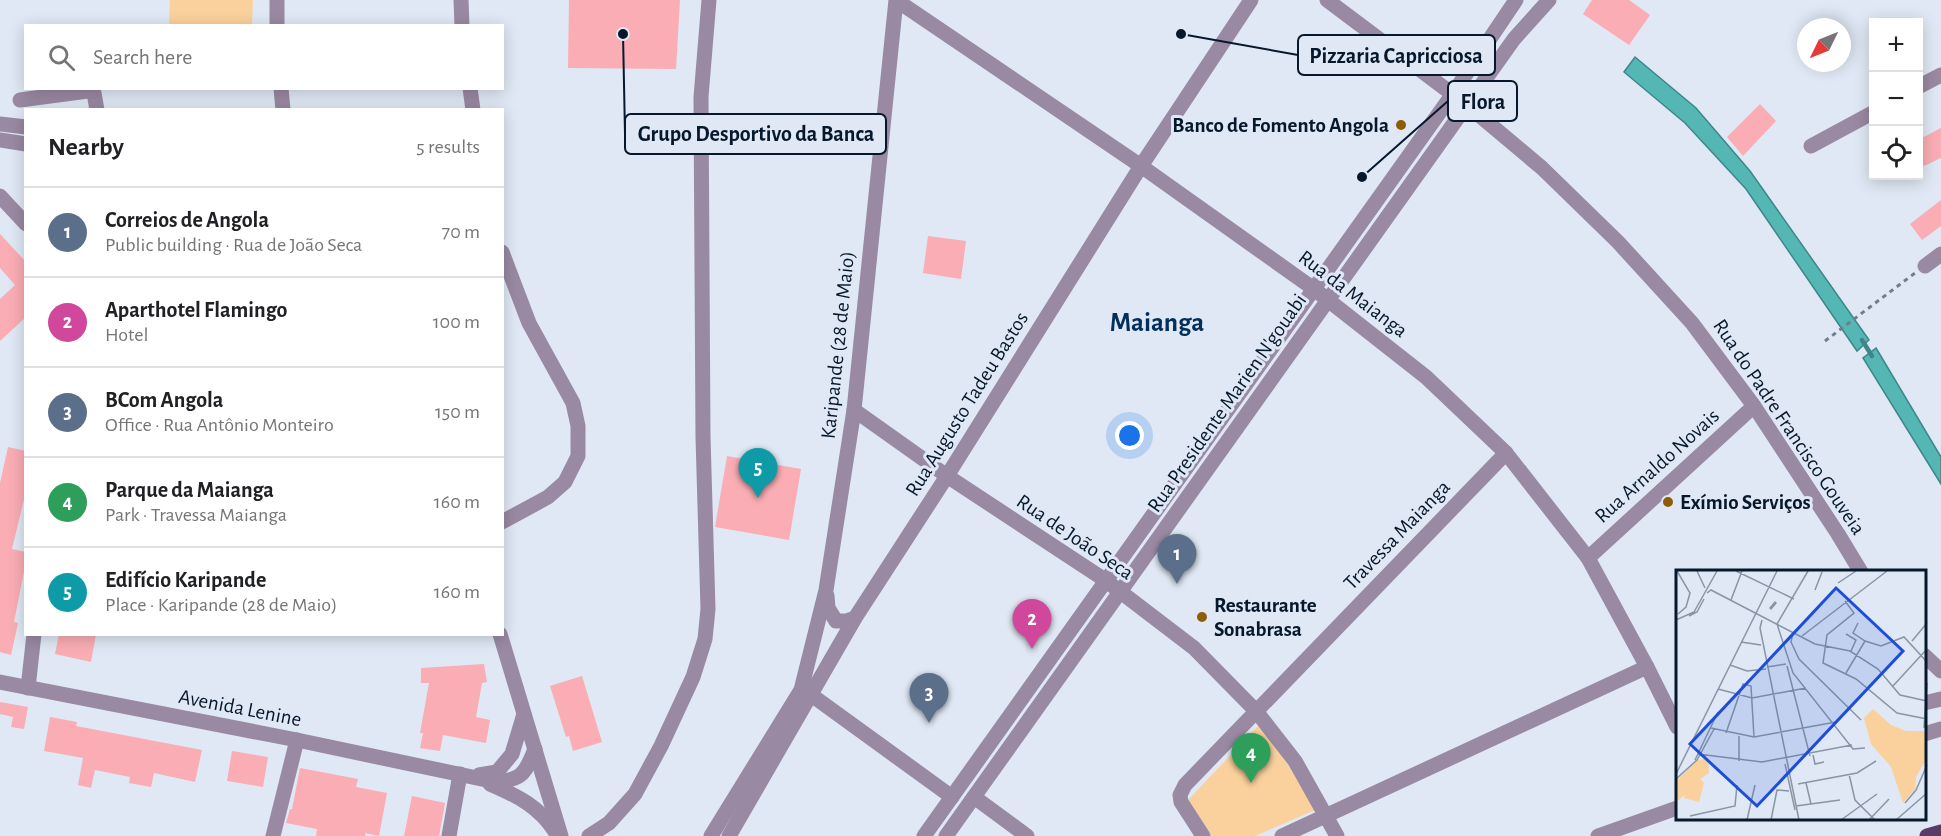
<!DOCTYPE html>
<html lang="en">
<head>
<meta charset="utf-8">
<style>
	body { margin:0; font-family:"Alegreya Sans",sans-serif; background:#f2f2f2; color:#202124 }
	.controls { position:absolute; right:18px; top:18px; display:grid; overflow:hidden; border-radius:0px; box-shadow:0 3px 15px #0003 }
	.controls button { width:54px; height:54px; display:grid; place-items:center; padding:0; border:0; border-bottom:2px solid #e0e0e0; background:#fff; color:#202124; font:30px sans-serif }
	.compass { position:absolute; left:1797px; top:18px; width:54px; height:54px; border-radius:50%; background:#fff; box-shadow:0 3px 15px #0003; rotate:227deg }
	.you { position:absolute; left:1130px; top:436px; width:21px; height:21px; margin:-15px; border:4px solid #fff; border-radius:50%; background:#1a73e8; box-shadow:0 0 0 9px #1a73e833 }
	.badge { display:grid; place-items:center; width:39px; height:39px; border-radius:50%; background:#ea580c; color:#fff; font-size:20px; font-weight:700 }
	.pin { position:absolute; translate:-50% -50px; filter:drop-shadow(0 2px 3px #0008) }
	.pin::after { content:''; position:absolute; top:32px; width:21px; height:18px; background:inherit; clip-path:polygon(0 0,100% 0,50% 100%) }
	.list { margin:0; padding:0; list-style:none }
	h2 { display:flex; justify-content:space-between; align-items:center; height:78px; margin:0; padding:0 24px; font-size:26px }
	h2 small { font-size:20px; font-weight:400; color:#757577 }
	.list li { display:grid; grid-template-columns:39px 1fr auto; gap:18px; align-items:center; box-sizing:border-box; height:90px; padding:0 24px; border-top:2px solid #e0e0e0 }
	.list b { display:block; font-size:22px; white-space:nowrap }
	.list p { margin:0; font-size:20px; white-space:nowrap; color:#757577 }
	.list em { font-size:20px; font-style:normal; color:#757577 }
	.icon { flex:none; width:33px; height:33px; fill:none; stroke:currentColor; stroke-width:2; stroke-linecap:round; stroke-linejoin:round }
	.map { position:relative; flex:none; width:1941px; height:836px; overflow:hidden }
	.search { position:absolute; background:#fff; box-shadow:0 3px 15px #0003; left:24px; top:24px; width:480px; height:66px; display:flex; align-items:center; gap:15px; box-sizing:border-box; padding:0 21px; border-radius:0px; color:#757577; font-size:22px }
	.panel { position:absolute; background:#fff; box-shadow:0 3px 15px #0003; left:24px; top:108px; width:480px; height:528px; border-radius:0px }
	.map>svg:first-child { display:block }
	.green { fill:#fad19c }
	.water { fill:#54b7b4; stroke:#3d878b; stroke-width:1.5 }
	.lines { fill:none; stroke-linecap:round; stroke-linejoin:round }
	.stream { stroke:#3d878b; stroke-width:4.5 }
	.building { fill:#faadb4 }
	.path { stroke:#707d8d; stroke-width:3; stroke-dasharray:4.5 4.5; stroke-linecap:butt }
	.minor { stroke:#9989a2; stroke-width:15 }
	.major { stroke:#583c67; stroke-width:15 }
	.poi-dot { fill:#8d5c05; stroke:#dfe8f4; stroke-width:2 }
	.labels { text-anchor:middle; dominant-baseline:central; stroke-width:6; stroke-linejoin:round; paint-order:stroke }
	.poi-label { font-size:21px; font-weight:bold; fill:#07182c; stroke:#dfe8f4; text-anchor:start }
	.street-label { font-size:21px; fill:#07182c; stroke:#dfe8f4 }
	.district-label { font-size:27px; font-weight:bold; fill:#022f5b; stroke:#dfe8f4 }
	.inset-road { fill:none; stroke:#8995a4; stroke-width:1.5 }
	.view { fill:#1d4ed8; fill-opacity:0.15; stroke:#1d4ed8; stroke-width:3 }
	.inset-edge { fill:none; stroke:#07182c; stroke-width:3 }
	.leader { fill:none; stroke:#07182c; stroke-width:2 }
	.callout-dot { fill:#07182c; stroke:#dfe8f4; stroke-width:2 }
	.callout { fill:#dfe8f4; stroke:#07182c; stroke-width:2 }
	.callout-label { font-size:22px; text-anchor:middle; font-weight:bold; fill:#07182c }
</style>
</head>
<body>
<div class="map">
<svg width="1941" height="836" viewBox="0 0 1941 836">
	<rect width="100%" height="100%" fill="#dfe8f4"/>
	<g class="green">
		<polygon points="170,0 253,0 252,25 169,25"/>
		<polygon points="1259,725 1289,766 1315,810 1255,836 1212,836 1188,800"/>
	</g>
	<g class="water">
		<polygon points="1635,57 1696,108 1750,171 1869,340 1857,351 1746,189 1685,123 1624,72"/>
		<polygon points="1876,348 1941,457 1941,484 1863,358"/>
	</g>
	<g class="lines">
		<polyline class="stream" points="1862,340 1872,356"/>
	</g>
	<g class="building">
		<polygon points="569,0 680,0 676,69 568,68"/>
		<polygon points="1592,0 1629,0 1650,15 1629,45 1583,14"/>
		<polygon points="1760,104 1776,121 1743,156 1727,137"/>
		<polygon points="1941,128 1941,158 1924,166 1918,155 1918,140"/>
		<polygon points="1941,200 1941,226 1922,240 1910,224"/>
		<polygon points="0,234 26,262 26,317 0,341 0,299 15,285 0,268"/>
		<polygon points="928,236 966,241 961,279 923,273"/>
		<polygon points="8,447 26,451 26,491 12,549 26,552 26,561 14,622 18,623 11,655 0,652 0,483"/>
		<polygon points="727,456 801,469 789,540 715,527"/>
		<polygon points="59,634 96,634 91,662 55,654"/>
		<polygon points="484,664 487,682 482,683 476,717 490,720 486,743 443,735 440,751 420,748 423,733 420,733 429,683 421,683 421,668"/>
		<polygon points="582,676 602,742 573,751 569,736 566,737 550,686"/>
		<polygon points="0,702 28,707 24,729 11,727 13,717 0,714"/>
		<polygon points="50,717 77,722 76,726 202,750 195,782 154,773 151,787 129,783 130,777 95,770 91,788 78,785 83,758 44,751"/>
		<polygon points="232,751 268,757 263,787 227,781"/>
		<polygon points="300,768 358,779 356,787 387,793 379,836 365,833 365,836 316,836 317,829 286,823 290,809 292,809"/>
		<polygon points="412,796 445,803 439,836 404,836"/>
	</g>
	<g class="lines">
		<polyline class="path" points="1825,341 1915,273"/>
		<g class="minor">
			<polyline points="461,0 462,26"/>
			<polyline points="1327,0 1467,105 1542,168 1618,242 1692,323 1754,406 1838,534 1861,572"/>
			<polyline points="277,26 277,0"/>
			<polyline points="1918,87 1941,75"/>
			<polyline points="281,88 283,110"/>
			<polyline points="470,88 473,110"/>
			<polyline points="20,100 88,91 94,93 97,110"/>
			<polyline points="0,124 26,127"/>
			<polyline points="0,140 26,144"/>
			<polyline points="1811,146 1874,112"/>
			<polyline points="0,196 26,224"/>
			<polyline points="502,252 529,323 573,403 578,426 578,456 565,482 548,497 502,522"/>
			<polyline points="1925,266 1941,254"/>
			<polyline points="854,410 947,476 1105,580 1194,648 1256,711 1295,761 1337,836"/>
			<polyline points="1588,558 1754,406"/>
			<polyline points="827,596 828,608 836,621 846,621 855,618"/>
			<polyline points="500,634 561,836"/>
			<polyline points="1924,655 1941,671"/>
			<path d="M 0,682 L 297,740 L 491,781 C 520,782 525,775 535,749"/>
			<polyline points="28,688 34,634"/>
			<polyline points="810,694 952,797"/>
			<polyline points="1924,703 1941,699"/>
			<polyline points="1924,734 1941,729"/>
			<polyline points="479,775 497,772 512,754 524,714"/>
			<path d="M 490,784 C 518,796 540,807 556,833"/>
			<polyline points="974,797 1027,836"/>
			<polyline points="273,836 297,740"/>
			<polyline points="449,836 460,774"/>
			<polyline points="589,836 609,823 635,794 661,746 693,677 705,639 708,609 703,437 701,97 709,0"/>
			<polyline points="711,836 801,690 826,590 854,410 896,0 1141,166 1314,289 1426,377 1506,453 1588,558 1647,667 1677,727"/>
			<polyline points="729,836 855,618 947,476 1141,166 1251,0"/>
			<polyline points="924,836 1452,95 1516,0"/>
			<polyline points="946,836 1514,39 1549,0"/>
			<polyline points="1203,836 1181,802 1180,795 1185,785 1506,453"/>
			<polyline points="1282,836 1647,667"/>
			<polyline points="1598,836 1677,808"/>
		</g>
		<polyline class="major" points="1927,836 1941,832"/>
	</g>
	<g class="poi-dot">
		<circle cx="1401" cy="125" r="6"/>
		<circle cx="1668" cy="502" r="6"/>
		<circle cx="1202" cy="617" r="6"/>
	</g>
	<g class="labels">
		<g class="poi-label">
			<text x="1389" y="125" text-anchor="end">Banco de Fomento Angola</text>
			<text x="1680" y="502">Exímio Serviços</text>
			<text x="1214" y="605">Restaurante<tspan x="1214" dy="24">Sonabrasa</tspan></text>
		</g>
		<g class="street-label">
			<text transform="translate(1353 294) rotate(37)">Rua da Maianga</text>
			<text transform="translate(838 345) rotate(-84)">Karipande (28 de Maio)</text>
			<text transform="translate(1227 403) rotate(-55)">Rua Presidente Marien N'gouabi</text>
			<text transform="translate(967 404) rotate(-58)">Rua Augusto Tadeu Bastos</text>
			<text transform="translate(1789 427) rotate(56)">Rua do Padre Francisco Gouveia</text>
			<text transform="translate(1657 466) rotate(-42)">Rua Arnaldo Novais</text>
			<text transform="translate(1397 535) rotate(-46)">Travessa Maianga</text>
			<text transform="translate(1075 537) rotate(34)">Rua de João Seca</text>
			<text transform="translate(240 708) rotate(11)">Avenida Lenine</text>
		</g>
		<g class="district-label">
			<text x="1157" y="322">Maianga</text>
		</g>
	</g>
	<g transform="translate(1676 570)">
		<rect width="250" height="250" fill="#dfe8f4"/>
		<path d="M 197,139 L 215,155 L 230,161 L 250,161 L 250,190 L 240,207 L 239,219 L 227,233 L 215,197 L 195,174 L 188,148 ZM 32,188 L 33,203 L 24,209 L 28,213 L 23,232 L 8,228 L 9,225 L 0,232 L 0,211 L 22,190 Z" fill="#fad19c"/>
		<path class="inset-road" d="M 1,1 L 14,23 L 10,37 L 2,44M 21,1 L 29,18M 60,1 L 118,29M 162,13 L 180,1M 139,20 L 146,2M 31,23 L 35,20 L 139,74 L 174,81 L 202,99 L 224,125 L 251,131M 55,30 L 66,1M 169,31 L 178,43 L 151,65 L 147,93 L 180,109 L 221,143 L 251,149M 99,32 L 100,33 L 95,39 L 94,38 ZM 13,46 L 21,42 L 28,29M 0,50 L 18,42 L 41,1M 86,50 L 84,58 L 123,250M 182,53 L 177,63 L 189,71 L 205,76 L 228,67 L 251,92M 101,54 L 117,103 L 177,179 L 189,178M 101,54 L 132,1M 117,63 L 115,72 L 123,89 L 185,150M 170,64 L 180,70 L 175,81M 126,66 L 211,1M 236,71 L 251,53M 65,72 L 85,75M 54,95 L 71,101 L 90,99M 111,96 L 134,186M 91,97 L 110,94M 170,103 L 189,71M 216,117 L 251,79M 42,119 L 76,128 L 130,118M 35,158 L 78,167 L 160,152M 248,158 L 251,113M 50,163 L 67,114 L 75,116 L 78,167M 22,184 L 86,192 L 176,175M 137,185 L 139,194 L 148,192M 19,190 L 42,142M 63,191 L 63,166M 109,194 L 119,240M 0,204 L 101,1M 173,204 L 179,230 L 199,250M 0,209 L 21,190 L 38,159M 130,213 L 135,234M 122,214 L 181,203 L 200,191M 229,233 L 240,220 L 251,195M 120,236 L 164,230M 14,246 L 59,236 L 61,215M 71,250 L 79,215M 95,250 L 101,220 L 113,221M 165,250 L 201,224M 193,250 L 213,229M 220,250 L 251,223"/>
		<path class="view" d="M 160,18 L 227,81 L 81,236 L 14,174 Z"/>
		<rect width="250" height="250" class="inset-edge"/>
	</g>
	<path class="leader" d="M1181 34L1298 55M1362 177L1448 101M623 34L625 134"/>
	<g class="callout-dot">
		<circle cx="1181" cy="34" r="6"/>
		<circle cx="1362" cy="177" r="6"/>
		<circle cx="623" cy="34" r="6"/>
	</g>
	<g class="callout">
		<rect x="1298" y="35" width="197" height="40" rx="6"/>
		<rect x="1448" y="81" width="69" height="40" rx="6"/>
		<rect x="625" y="114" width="261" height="40" rx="6"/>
	</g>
	<g class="callout-label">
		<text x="1396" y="63">Pizzaria Capricciosa</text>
		<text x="1483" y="109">Flora</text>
		<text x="756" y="141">Grupo Desportivo da Banca</text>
	</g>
</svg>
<div class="controls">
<button>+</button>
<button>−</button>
<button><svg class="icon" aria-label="locate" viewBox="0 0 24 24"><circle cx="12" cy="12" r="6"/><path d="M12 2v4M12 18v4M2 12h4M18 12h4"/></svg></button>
</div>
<svg class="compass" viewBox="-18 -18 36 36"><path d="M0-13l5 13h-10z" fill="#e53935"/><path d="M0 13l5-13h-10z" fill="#757577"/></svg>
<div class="you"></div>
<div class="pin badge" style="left:1177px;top:584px;background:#5c6f8a">1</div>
<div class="pin badge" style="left:1032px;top:649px;background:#d1479c">2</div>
<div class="pin badge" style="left:929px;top:723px;background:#5c6f8a">3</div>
<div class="pin badge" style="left:1251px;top:783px;background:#2e9e5b">4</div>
<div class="pin badge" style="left:758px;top:498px;background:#0f9aa8">5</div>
<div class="search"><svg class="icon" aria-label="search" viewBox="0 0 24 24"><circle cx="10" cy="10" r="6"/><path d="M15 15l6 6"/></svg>Search here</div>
<section class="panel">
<h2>Nearby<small>5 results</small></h2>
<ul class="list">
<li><span class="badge" style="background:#5c6f8a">1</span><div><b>Correios de Angola</b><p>Public building · Rua de João Seca</p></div><em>70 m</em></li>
<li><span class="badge" style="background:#d1479c">2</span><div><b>Aparthotel Flamingo</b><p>Hotel</p></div><em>100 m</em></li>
<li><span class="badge" style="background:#5c6f8a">3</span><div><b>BCom Angola</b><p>Office · Rua Antônio Monteiro</p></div><em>150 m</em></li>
<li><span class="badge" style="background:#2e9e5b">4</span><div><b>Parque da Maianga</b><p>Park · Travessa Maianga</p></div><em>160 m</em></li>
<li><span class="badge" style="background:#0f9aa8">5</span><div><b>Edifício Karipande</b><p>Place · Karipande (28 de Maio)</p></div><em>160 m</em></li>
</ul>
</section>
</div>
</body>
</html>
